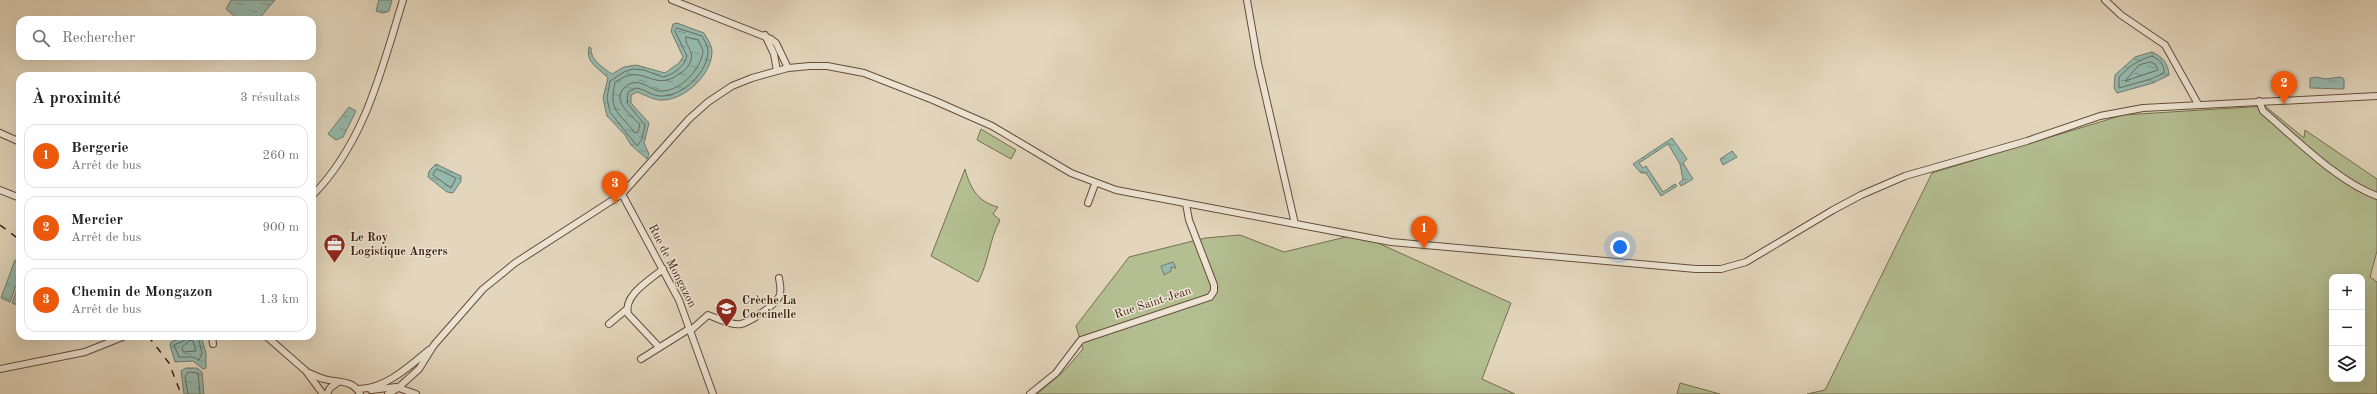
<!DOCTYPE html>
<html lang="fr">
<head>
<meta charset="utf-8">
<style>
	body { margin:0; font-family:"Old Standard TT",serif; background:#f6f6f6; color:#222 }
	.controls { position:absolute; right:12px; bottom:12px; display:grid; overflow:hidden; border-radius:8px; box-shadow:0 4px 16px #0002 }
	.controls button { width:36px; height:36px; display:grid; place-items:center; padding:0; border:0; border-bottom:1px solid #e0e0e0; background:#fff; color:#222; font:20px sans-serif }
	.you { position:absolute; left:1620px; top:247px; width:14px; height:14px; margin:-10px; border:3px solid #fff; border-radius:50%; background:#1a73e8; box-shadow:0 0 0 6px #1a73e833 }
	.badge { display:grid; place-items:center; width:26px; height:26px; border-radius:50%; background:#ea580c; color:#fff; font-size:13px; font-weight:700 }
	.pin { position:absolute; translate:-50% -33px; filter:drop-shadow(0 1px 2px #0008) }
	.pin::after { content:''; position:absolute; top:21px; width:14px; height:12px; background:inherit; clip-path:polygon(0 0,100% 0,50% 100%) }
	.list { margin:0; padding:0; list-style:none }
	h2 { display:flex; justify-content:space-between; align-items:center; height:52px; margin:0; padding:0 16px; font-size:17px }
	h2 small { font-size:13px; font-weight:400; color:#767676 }
	.list li { display:grid; grid-template-columns:26px 1fr auto; gap:12px; align-items:center; box-sizing:border-box; height:64px; margin:0 8px 8px; padding:0 8px; border:1px solid #e0e0e0; border-radius:12px }
	.list b { display:block; font-size:15px; white-space:nowrap }
	.list p { margin:0; font-size:13px; white-space:nowrap; color:#767676 }
	.list em { font-size:13px; font-style:normal; color:#767676 }
	.icon { flex:none; width:22px; height:22px; fill:none; stroke:currentColor; stroke-width:2; stroke-linecap:round; stroke-linejoin:round }
	.map { position:relative; flex:none; width:2377px; height:394px; overflow:hidden }
	.search { position:absolute; background:#fff; box-shadow:0 4px 16px #0002; left:16px; top:16px; width:300px; height:44px; display:flex; align-items:center; gap:10px; box-sizing:border-box; padding:0 14px; border-radius:12px; color:#767676; font-size:15px }
	.panel { position:absolute; background:#fff; box-shadow:0 4px 16px #0002; left:16px; top:72px; width:300px; height:268px; border-radius:12px }
	.map>svg:first-child { display:block }
	.grass { fill:#b3be91; stroke:#786e50; fill-rule:evenodd }
	.water { fill:url(#water-ripples); stroke:#727b6f }
	.lines { fill:none; stroke-linecap:round; stroke-linejoin:round }
	.shore { stroke:#696c5f; stroke-width:1 }
	.minor-casing { stroke:#664c3b; stroke-width:8 }
	.minor { stroke:#ede4d3; stroke-width:6 }
	.rail { stroke:#3d1e10; stroke-width:1.5; stroke-dasharray:7 7; stroke-linecap:butt }
	.labels { text-anchor:middle; dominant-baseline:central; stroke-width:3; stroke-linejoin:round; paint-order:stroke }
	.poi-label { font-size:12px; font-weight:bold; fill:#3d1e10; stroke:#ede4d3; text-anchor:start }
	.street-label { font-size:12px; fill:#3d1e10; stroke:#ede4d3 }
</style>
</head>
<body>
<div class="map">
<svg width="2377" height="394" viewBox="0 0 2377 394">
	<defs>
		<pattern id="water-ripples" width="26" height="14" patternUnits="userSpaceOnUse"><rect width="26" height="14" fill="#95b9ae"/><path d="M2 4q2-2 4 0t4 0M15 11q2-2 4 0t4 0" fill="none" stroke="#7b968c"/></pattern>
	</defs>
	<rect width="100%" height="100%" fill="#e3d6bc"/>
	<filter id="stains"><feTurbulence type="fractalNoise" baseFrequency=".005" numOctaves="4"/><feColorMatrix values="0 0 0 0 .2 0 0 0 0 .09 0 0 0 0 .02 0 0 0 .5 -.17"/></filter>
	<radialGradient id="worn" r=".72"><stop offset=".6" stop-color="#630" stop-opacity="0"/><stop offset="1" stop-color="#630" stop-opacity=".3"/></radialGradient>
	<g class="grass">
		<path d="M 2265,106 L 2304,138 L 2305,130 L 2377,179 L 2377,251 L 2370,277 L 2377,282 L 2377,394 L 1807,394 L 1825,390 L 1932,173 L 2123,115 ZM 2332,277 L 2362,277 L 2362,379 L 2332,379 Z"/>
		<polygon points="981,129 1016,150 1011,159 977,140"/>
		<path d="M 965,169 C 970,188 978,202 998,207 L 993,214 L 1000,220 C 989,240 989,262 978,282 L 931,256 Z"/>
		<polygon points="1358,234 1511,303 1482,379 1515,394 1037,394 1064,371 1083,349 1076,326 1129,257 1205,238 1240,235 1284,252"/>
		<polygon points="1680,383 1720,394 1677,394"/>
	</g>
	<g class="water">
		<polygon points="231,0 275,0 258,20 239,20 226,9"/>
		<polygon points="379,0 392,0 389,11 383,13 376,11"/>
		<path d="M 677,23 L 704,33 C 707,38 711,44 712,50 C 713,73 686,99 664,100 C 654,101 646,95 637,92 L 631,95 L 631,103 L 649,123 L 644,143 L 649,154 L 647,159 L 631,145 L 625,135 L 607,116 L 603,98 L 608,78 C 599,68 585,63 589,47 L 591,48 C 590,59 603,68 612,74 L 624,67 L 636,65 L 665,73 L 679,63 L 683,57 L 671,31 L 673,24 Z"/>
		<path d="M 2152,52 C 2163,57 2168,63 2169,75 L 2153,83 L 2117,93 L 2114,88 L 2115,75 L 2135,57 Z"/>
		<polygon points="2316,77 2325,79 2341,77 2344,79 2344,89 2310,88 2310,78"/>
		<polygon points="349,107 356,111 343,137 336,140 328,134"/>
		<polygon points="1672,138 1687,159 1683,163 1693,179 1681,186 1679,183 1683,180 1680,164 1668,144 1639,163 1643,168 1646,166 1663,192 1675,184 1677,186 1661,196 1646,173 1641,173 1633,164"/>
		<polygon points="1732,151 1737,157 1723,165 1720,159"/>
		<polygon points="436,164 461,176 461,181 453,193 447,192 428,177 429,171"/>
		<polygon points="15,260 20,262 20,275 10,302 1,298"/>
		<polygon points="1173,262 1176,268 1171,267 1171,271 1164,275 1161,266"/>
		<polygon points="20,281 20,306 12,303"/>
		<polygon points="201,336 206,353 206,368 203,369 193,361 175,362 170,345 171,342 183,337"/>
		<polygon points="186,368 197,368 202,372 204,394 184,394 181,371"/>
	</g>
	<g class="lines">
		<g class="shore">
			<path d="M 677,28 L 702,36 C 704,41 708,45 708,51 C 708,72 683,96 662,96 C 653,97 645,89 636,88 L 628,92 L 627,103 L 645,125 L 642,139 L 637,146 L 610,112 L 607,98 L 610,81 L 624,72 L 633,69 L 644,70 L 663,77 C 673,75 685,66 687,56 L 675,31 Z"/>
			<path d="M 686,37 L 698,40 L 703,50 C 702,68 682,90 663,91 C 655,92 648,85 640,83 C 635,82 629,83 625,87 C 610,101 632,115 640,125 L 638,132 L 635,133 C 620,113 608,112 615,83 C 641,60 653,94 679,74 C 684,71 689,67 691,60 C 694,51 684,44 686,37 Z"/>
			<path d="M 2152,56 C 2159,59 2165,65 2164,73 L 2151,79 L 2119,88 L 2119,77 C 2129,67 2137,60 2152,56 Z"/>
			<polygon points="2151,62 2155,64 2158,70 2125,81 2139,65"/>
			<polygon points="437,169 456,178 451,188 433,175"/>
			<polyline points="185,336 184,341 174,345 179,357 193,357 199,360 202,353 198,336"/>
			<polygon points="190,340 193,341 196,351 183,352 182,348"/>
			<polyline points="188,394 185,377 188,372 198,373 200,394"/>
		</g>
		<defs>
			<g id="minor">
				<polyline points="672,0 771,39 776,43 788,68"/>
				<polyline points="1247,0 1258,63 1295,224"/>
				<polyline points="2105,0 2121,15 2165,45 2198,104"/>
				<polyline points="765,35 774,54 777,71"/>
				<path d="M 2259,101 L 2263,111 C 2295,138 2338,182 2377,196"/>
				<polyline points="0,133 20,142"/>
				<polyline points="0,190 20,198"/>
				<polyline points="622,194 679,300 713,394"/>
				<path d="M 312,196 C 365,142 381,71 403,0"/>
				<polyline points="1088,203 1095,184"/>
				<polyline points="609,324 627,309"/>
				<path d="M 690,331 L 708,315 C 717,318 732,326 741,324 C 750,322 775,305 779,297 C 782,291 780,285 779,278"/>
				<polyline points="212,336 213,344"/>
				<polyline points="266,336 306,371 323,394"/>
				<path d="M 659,347 L 628,314 C 623,295 650,280 663,269"/>
				<polyline points="641,359 689,329"/>
				<polyline points="0,369 85,352 125,336"/>
				<path d="M 309,373 C 314,375 319,378 324,379 C 337,383 353,379 360,394"/>
				<path d="M 357,389 C 384,390 410,366 429,350"/>
				<polyline points="371,390 396,387 416,394"/>
				<polyline points="327,394 330,388 338,382"/>
				<polyline points="388,394 398,388 419,369 434,345 483,289 515,263 622,194 689,119 708,102 732,86 752,78 788,68 810,66 827,66 864,73 933,100 992,126 1071,173 1116,190 1391,242 1696,269 1721,269 1746,262 1833,210 1861,195 1905,176 2027,141 2100,116 2143,108 2377,96"/>
				<polyline points="1030,394 1056,373 1081,340 1210,297 1214,291 1214,285 1189,220 1186,204"/>
			</g>
		</defs>
		<use href="#minor" class="minor-casing"/>
		<use href="#minor" class="minor"/>
		<g class="rail">
			<polyline points="0,225 20,240"/>
			<polyline points="148,336 169,363 181,394"/>
		</g>
	</g>
	<defs>
		<symbol id="office-pin" viewBox="-11 -11 22 30"><path d="M0 17L-7.5 6A9.5 9.5 0 1 1 7.5 6Z" fill="#8f2418" stroke="#ede4d3"/><path d="M-6-3h4V-5.5h4V-3h4V5H-6ZM-1-4.5V-3h2v-1.5ZM-6 0V1H6V0Z" fill="#fff"/></symbol>
		<symbol id="school-pin" viewBox="-11 -11 22 30"><path d="M0 17L-7.5 6A9.5 9.5 0 1 1 7.5 6Z" fill="#8f2418" stroke="#ede4d3"/><path d="M0-5L7-2L0 1L-7-2ZM-4 1L0 2.5L4 1V4Q0 6-4 4Z" fill="#fff"/></symbol>
	</defs>
	<g fill-rule="evenodd">
		<use href="#office-pin" x="322" y="232" width="25" height="34"/>
		<use href="#school-pin" x="714" y="296" width="25" height="34"/>
	</g>
	<g class="labels">
		<g class="poi-label">
			<text x="350" y="238">Le Roy<tspan x="350" dy="14">Logistique Angers</tspan></text>
			<text x="742" y="301">Crèche La<tspan x="742" dy="14">Coccinelle</tspan></text>
		</g>
		<g class="street-label">
			<text transform="translate(672 266) rotate(63)">Rue de Mongazon</text>
			<text transform="translate(1153 303) rotate(-18)">Rue Saint-Jean</text>
		</g>
	</g>
	<rect width="100%" height="100%" filter="url(#stains)"/>
	<rect width="100%" height="100%" fill="url(#worn)"/>
</svg>
<div class="controls">
<button>+</button>
<button>−</button>
<button><svg class="icon" aria-label="layers" viewBox="0 0 24 24"><path d="M12 4l9 5-9 5-9-5zM3 14l9 5 9-5"/></svg></button>
</div>
<div class="you"></div>
<div class="pin badge" style="left:1424px;top:249px">1</div>
<div class="pin badge" style="left:2284px;top:104px">2</div>
<div class="pin badge" style="left:615px;top:204px">3</div>
<div class="search"><svg class="icon" aria-label="search" viewBox="0 0 24 24"><circle cx="10" cy="10" r="6"/><path d="M15 15l6 6"/></svg>Rechercher</div>
<section class="panel">
<h2>À proximité<small>3 résultats</small></h2>
<ul class="list">
<li><span class="badge">1</span><div><b>Bergerie</b><p>Arrêt de bus</p></div><em>260 m</em></li>
<li><span class="badge">2</span><div><b>Mercier</b><p>Arrêt de bus</p></div><em>900 m</em></li>
<li><span class="badge">3</span><div><b>Chemin de Mongazon</b><p>Arrêt de bus</p></div><em>1.3 km</em></li>
</ul>
</section>
</div>
</body>
</html>
